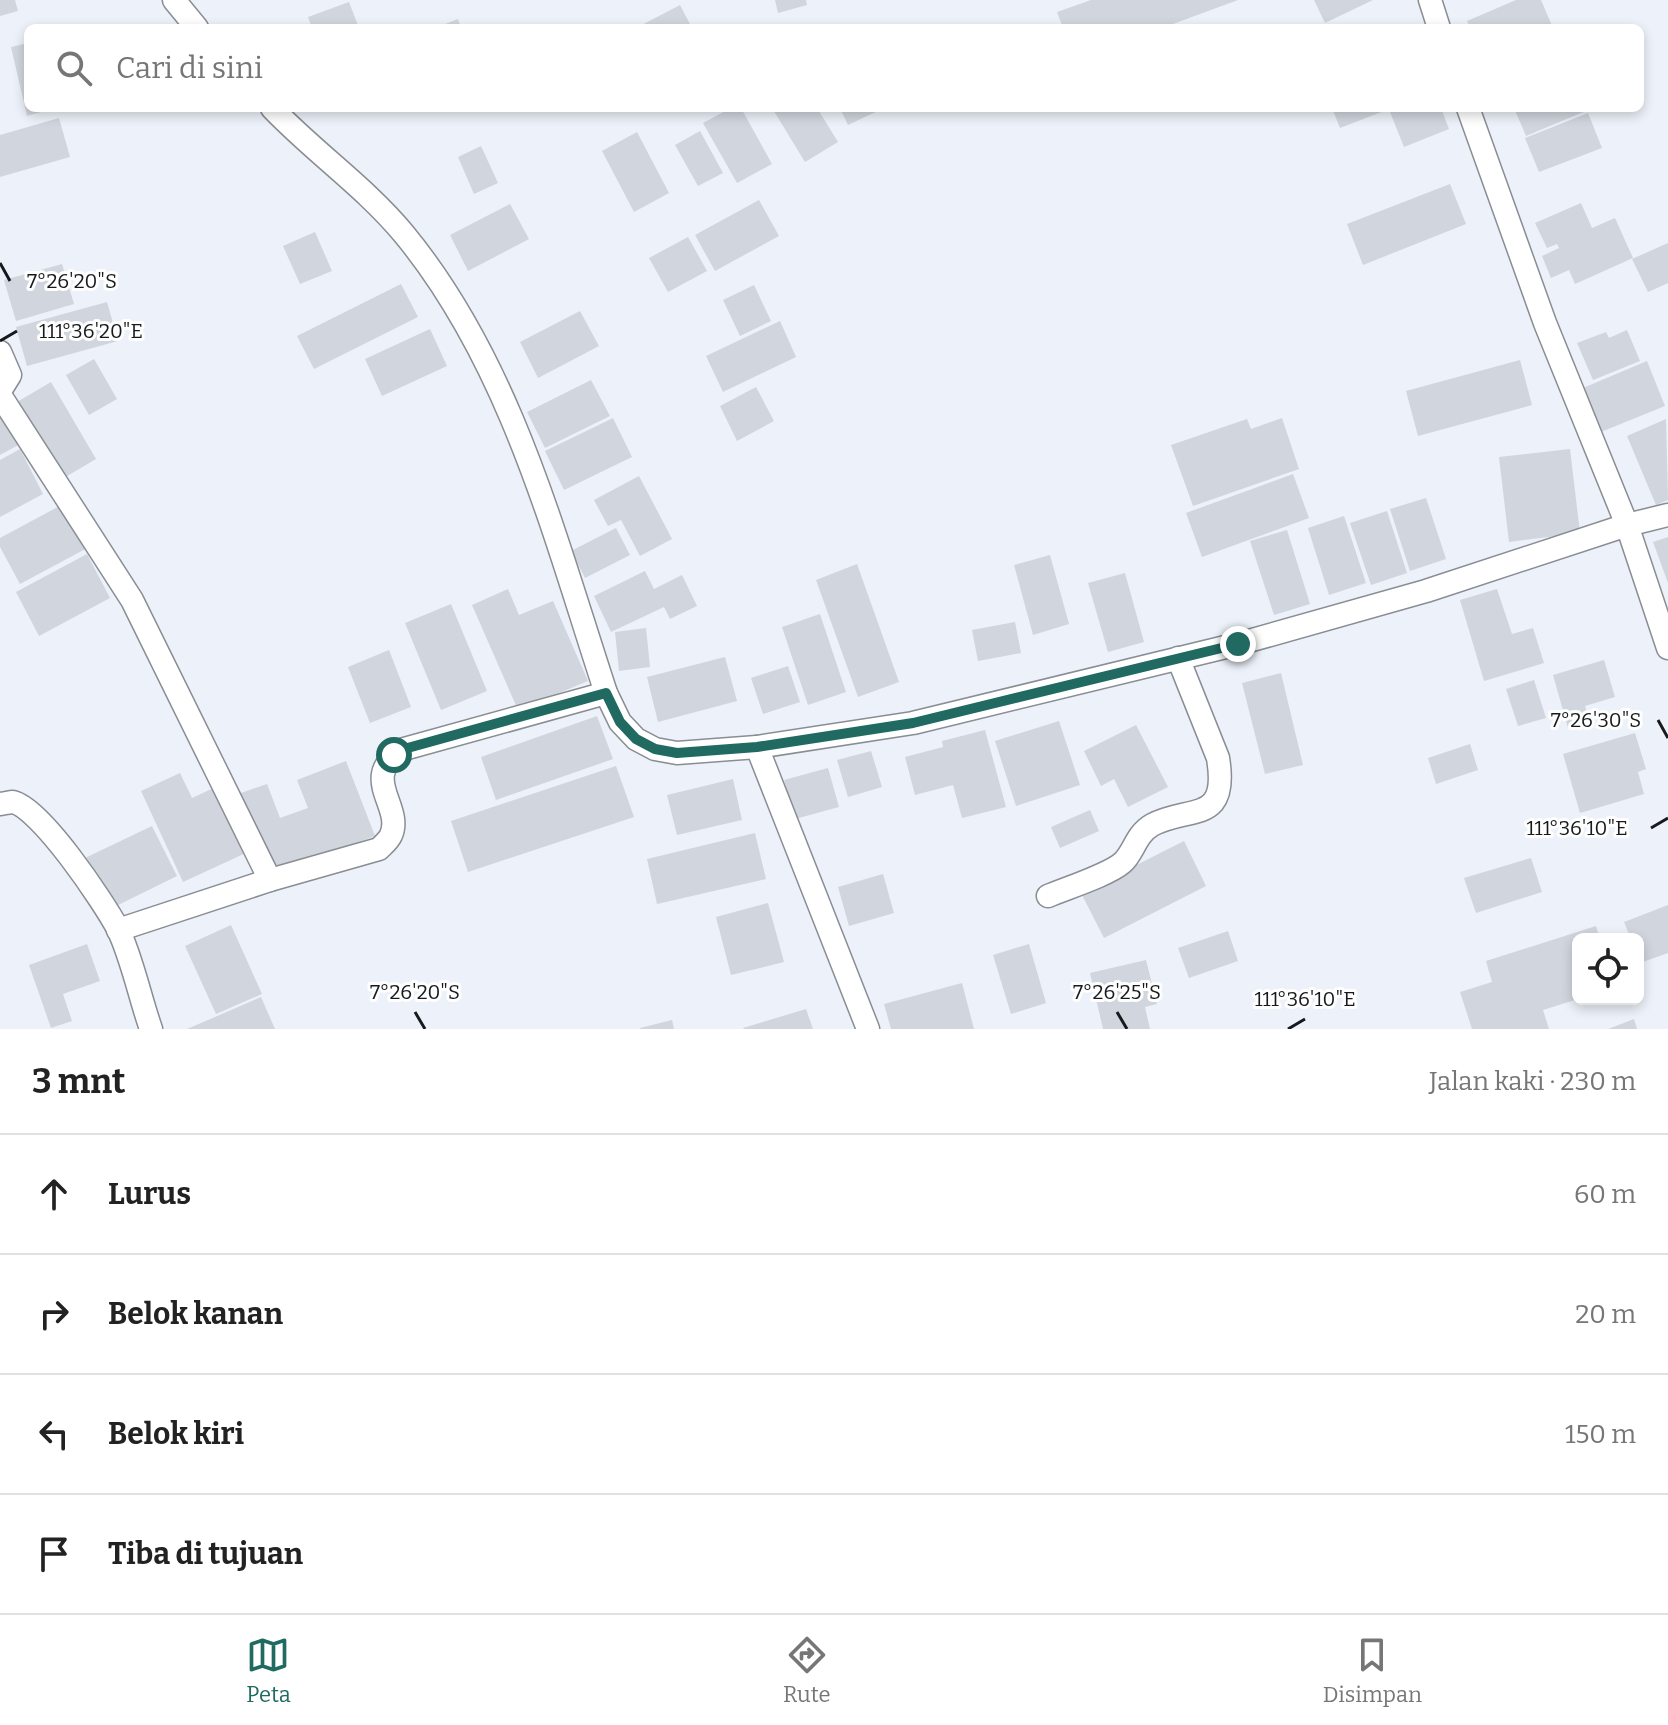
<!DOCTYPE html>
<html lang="id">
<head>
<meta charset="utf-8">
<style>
	body { margin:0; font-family:Bitter,serif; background:#f6f6f6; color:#222 }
	.controls { position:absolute; right:24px; bottom:24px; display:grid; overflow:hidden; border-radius:12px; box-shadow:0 4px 12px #0003 }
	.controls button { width:72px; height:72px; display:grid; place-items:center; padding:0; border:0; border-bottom:2px solid #e0e0e0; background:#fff; color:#222; font:40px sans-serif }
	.stop { position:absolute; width:24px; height:24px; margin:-18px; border:6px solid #206a62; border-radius:50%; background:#fff }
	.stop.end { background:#206a62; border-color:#fff; box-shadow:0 2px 8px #0008 }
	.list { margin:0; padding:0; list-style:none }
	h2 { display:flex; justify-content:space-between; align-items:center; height:104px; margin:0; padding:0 32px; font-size:34px }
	h2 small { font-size:26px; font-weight:400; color:#767676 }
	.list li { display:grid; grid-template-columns:52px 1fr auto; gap:24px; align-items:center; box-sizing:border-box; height:120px; padding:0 32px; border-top:2px solid #e0e0e0 }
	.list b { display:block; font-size:30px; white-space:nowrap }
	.list em { font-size:26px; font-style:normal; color:#767676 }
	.icon { flex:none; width:44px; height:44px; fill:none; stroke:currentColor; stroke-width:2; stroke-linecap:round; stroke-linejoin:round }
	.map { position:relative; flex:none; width:1668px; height:1029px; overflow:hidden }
	.search { position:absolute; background:#fff; box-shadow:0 4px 12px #0003; left:24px; right:24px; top:24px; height:88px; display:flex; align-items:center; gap:20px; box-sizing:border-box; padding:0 28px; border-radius:12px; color:#767676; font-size:30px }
	.sheet { height:584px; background:#fff }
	nav { display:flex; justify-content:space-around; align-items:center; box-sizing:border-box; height:112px; border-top:2px solid #e0e0e0; background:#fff; font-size:22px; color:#767676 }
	nav a { display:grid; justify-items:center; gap:4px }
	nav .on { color:#206a62 }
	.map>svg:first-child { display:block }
	.building { fill:#d1d5dd }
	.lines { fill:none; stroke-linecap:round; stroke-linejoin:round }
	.street-casing { stroke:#898d94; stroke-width:25 }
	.street { stroke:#fff; stroke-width:22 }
	.route { stroke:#206a62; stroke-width:10 }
	.ticks { fill:none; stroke:#18191c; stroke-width:3 }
	.ticks-label { font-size:20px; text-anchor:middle; fill:#18191c; stroke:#fefefe; stroke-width:6; stroke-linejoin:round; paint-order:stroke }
</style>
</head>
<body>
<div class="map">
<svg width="1668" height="1029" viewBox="0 0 1668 1029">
	<rect width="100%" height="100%" fill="#edf1f9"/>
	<g class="building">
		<polygon points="0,0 15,0 18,11 0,16"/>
		<polygon points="775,0 806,0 807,5 778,13"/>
		<polygon points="1091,0 1238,0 1162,28 1063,28 1057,12"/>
		<polygon points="1314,0 1373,0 1325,23"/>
		<polygon points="1516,0 1541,0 1553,28 1470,28 1467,21"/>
		<polygon points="349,2 359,28 312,28 308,17"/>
		<polygon points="680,5 692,28 636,28"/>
		<polygon points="458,19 461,28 435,28"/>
		<polygon points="28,43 28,108 51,109 27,116 11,47"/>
		<polygon points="731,108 741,108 772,164 737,183 703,123"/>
		<polygon points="772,108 817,108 838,142 805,162"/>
		<polygon points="840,108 884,108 848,125"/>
		<polygon points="1332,108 1392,108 1340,128"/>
		<polygon points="1400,108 1441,108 1449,129 1404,147 1390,112"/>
		<polygon points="1514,108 1593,108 1526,136"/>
		<polygon points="1588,113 1602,148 1539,172 1525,138"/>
		<polygon points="59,118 70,157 0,177 0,135"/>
		<polygon points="700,131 723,173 698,186 675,145"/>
		<polygon points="637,132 669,193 634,212 602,151"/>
		<polygon points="481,146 498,183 474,194 458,157"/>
		<polygon points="1450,184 1466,224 1363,265 1347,224"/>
		<polygon points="759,200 779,236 715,271 695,235"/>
		<polygon points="1581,203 1592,228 1615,218 1633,258 1575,284 1569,270 1551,278 1542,256 1559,248 1557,244 1547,248 1535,223"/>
		<polygon points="510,204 529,239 468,271 450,235"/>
		<polygon points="315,232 332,271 300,284 283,246"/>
		<polygon points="688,237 707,271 668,292 649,258"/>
		<polygon points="1668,243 1668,283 1648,292 1632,259"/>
		<polygon points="62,264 74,304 16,321 4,280"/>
		<polygon points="401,284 418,317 314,369 297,336"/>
		<polygon points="754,285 771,321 740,336 723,300"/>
		<polygon points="107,302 118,341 27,366 16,327"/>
		<polygon points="580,311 599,346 538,378 520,342"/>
		<polygon points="780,321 796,357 723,392 706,356"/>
		<polygon points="430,329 447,366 382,396 365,359"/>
		<polygon points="1627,330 1640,361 1593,380 1577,343 1606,332 1609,338"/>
		<polygon points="94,359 117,399 89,415 66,375"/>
		<polygon points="1520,360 1532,405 1418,436 1406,391"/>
		<polygon points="1647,361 1665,406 1601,432 1583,388"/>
		<polygon points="591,380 610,416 545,448 527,412"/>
		<polygon points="51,382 96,459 62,479 17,402"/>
		<polygon points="756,387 774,421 737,441 720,406"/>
		<polygon points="0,398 24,442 0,455"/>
		<polygon points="613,418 632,457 564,490 545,451"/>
		<polygon points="1282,418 1299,469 1193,506 1171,445 1247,419 1251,429"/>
		<polygon points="1666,419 1668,500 1656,505 1627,436"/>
		<polygon points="20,449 43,494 0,517 0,460"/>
		<polygon points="1570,449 1580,533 1509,542 1499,457"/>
		<polygon points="1293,474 1309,518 1202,557 1186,513"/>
		<polygon points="639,476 672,539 640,556 621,520 608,526 594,500"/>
		<polygon points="1426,498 1446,559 1410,571 1390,509"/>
		<polygon points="67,502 91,546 20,584 0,547 0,538"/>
		<polygon points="1387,511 1407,573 1371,585 1350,523"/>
		<polygon points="1344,516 1366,583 1329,595 1308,528"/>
		<polygon points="616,528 630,555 585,578 571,551"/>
		<polygon points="1287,530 1310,604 1274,615 1250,541"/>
		<polygon points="1668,537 1668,583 1653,542"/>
		<polygon points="87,554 110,598 39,636 16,592"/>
		<polygon points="1050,555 1069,624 1033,635 1014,565"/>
		<polygon points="857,564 899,682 858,697 816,580"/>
		<polygon points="645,571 654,589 682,575 697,606 670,619 664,607 611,632 594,596"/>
		<polygon points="1125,573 1144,642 1108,652 1088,583"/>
		<polygon points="508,589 519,615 553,601 588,681 518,710 472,605"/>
		<polygon points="1497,589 1512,634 1533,628 1544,663 1484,681 1460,600"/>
		<polygon points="451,604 487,691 441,710 405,623"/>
		<polygon points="820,614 846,692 808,705 782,627"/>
		<polygon points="1015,622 1021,653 978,661 972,630"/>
		<polygon points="646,628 650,667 619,671 615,632"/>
		<polygon points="389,650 411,707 370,723 348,667"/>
		<polygon points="725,657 737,701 658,722 647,677"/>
		<polygon points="1604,660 1615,697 1585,706 1590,722 1568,728 1553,675"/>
		<polygon points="788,666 800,702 763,714 751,678"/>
		<polygon points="1281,673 1303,765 1265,774 1242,683"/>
		<polygon points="1534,680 1546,718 1518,726 1506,689"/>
		<polygon points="597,716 613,759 496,800 481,757"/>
		<polygon points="1059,721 1080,785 1016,806 995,741"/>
		<polygon points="1136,725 1168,787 1128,807 1114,779 1101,786 1084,751"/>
		<polygon points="985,730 1006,807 962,818 953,785 915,795 905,757 943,747 942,741"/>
		<polygon points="1635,733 1646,769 1638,772 1644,794 1580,813 1563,754"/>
		<polygon points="1470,744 1478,770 1436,784 1428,758"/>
		<polygon points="871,751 882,787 848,797 837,760"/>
		<polygon points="346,761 375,836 272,874 241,793 267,784 280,818 308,808 297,780"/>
		<polygon points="616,766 634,817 468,872 451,821"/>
		<polygon points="828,768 839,807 795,819 784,780"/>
		<polygon points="180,773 192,798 218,786 248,852 183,882 141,791"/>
		<polygon points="733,779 742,820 677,835 667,795"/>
		<polygon points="1090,810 1099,831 1060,848 1051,827"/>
		<polygon points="152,826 177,876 110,909 85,858"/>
		<polygon points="755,833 766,879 657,904 647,859"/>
		<polygon points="1184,841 1206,886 1104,938 1081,893"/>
		<polygon points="1531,858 1542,892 1476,913 1464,878"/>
		<polygon points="883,874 894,913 849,926 838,887"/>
		<polygon points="768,903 784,962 731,975 716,917"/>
		<polygon points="1668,905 1668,953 1640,963 1638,939 1631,939 1624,922"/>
		<polygon points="231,925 262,994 216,1014 185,946"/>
		<polygon points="1596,926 1600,939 1578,939 1578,999 1543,1010 1549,1029 1472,1029 1460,992 1492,982 1486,961"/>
		<polygon points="1228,931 1238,961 1189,978 1178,948"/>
		<polygon points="87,944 100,981 63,994 72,1021 51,1028 29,965"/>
		<polygon points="1029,944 1046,1003 1011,1014 993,955"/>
		<polygon points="1146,960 1157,1004 1145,1007 1150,1029 1103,1029 1090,973"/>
		<polygon points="962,983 974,1029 891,1029 884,1004"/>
		<polygon points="261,997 275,1029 187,1029 215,1017"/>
		<polygon points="806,1009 813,1029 744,1029 743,1028"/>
		<polygon points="1634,1019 1637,1029 1608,1029"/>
		<polygon points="672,1020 674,1029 640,1029 640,1028"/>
	</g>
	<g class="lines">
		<defs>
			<g id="street">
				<polyline points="174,0 197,28"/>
				<polyline points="1430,0 1439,28"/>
				<path d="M 272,108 C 314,152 365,187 404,234 C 511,364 554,535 606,693 L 620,722 L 636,739 L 655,749 L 677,753 L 757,747 L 913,723 L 1238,644 L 1426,591 L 1627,525 L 1668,515"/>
				<polyline points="1468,108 1545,323 1627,525 1668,648"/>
				<polyline points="0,352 10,375 0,391"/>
				<polyline points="0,395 132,600 270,880"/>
				<polyline points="757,747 868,1029"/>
				<path d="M 0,804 C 1,804 11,802 12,802 C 39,805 105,904 118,929 C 132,958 140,998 151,1029"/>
				<path d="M 1048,896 C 1067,888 1108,875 1122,863 C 1134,853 1135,835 1152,825 C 1190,805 1229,825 1218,758 L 1178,658"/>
				<path d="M 118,930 L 270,880 L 379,849 C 383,845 389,840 391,835 C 404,806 357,777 404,749 L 606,693"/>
			</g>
		</defs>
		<use href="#street" class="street-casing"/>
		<use href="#street" class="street"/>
	</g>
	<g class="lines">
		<polyline class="route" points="394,755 404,749 606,693 620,722 636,739 655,749 677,753 757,747 913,723 1238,644"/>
	</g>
	<path class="ticks" d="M 0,263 L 10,281M 0,341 L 17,331M 1658,720 L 1668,738M 1651,828 L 1668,818M 415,1012 L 425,1029M 1117,1012 L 1127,1029M 1288,1029 L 1305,1019"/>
	<g class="ticks-label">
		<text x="72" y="288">7°26'20"S</text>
		<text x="91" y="338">111°36'20"E</text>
		<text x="1596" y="727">7°26'30"S</text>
		<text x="1577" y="835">111°36'10"E</text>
		<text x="415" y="999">7°26'20"S</text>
		<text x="1117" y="999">7°26'25"S</text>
		<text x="1305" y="1006">111°36'10"E</text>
	</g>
</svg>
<div class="controls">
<button><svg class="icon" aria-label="locate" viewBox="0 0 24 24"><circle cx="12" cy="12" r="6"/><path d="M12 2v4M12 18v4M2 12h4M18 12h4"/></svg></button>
</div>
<div class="stop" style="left:394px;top:755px"></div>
<div class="stop end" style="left:1238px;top:644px"></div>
<div class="search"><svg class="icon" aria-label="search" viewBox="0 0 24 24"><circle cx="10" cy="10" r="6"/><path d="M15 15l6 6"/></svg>Cari di sini</div>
</div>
<section class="sheet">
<h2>3 mnt<small>Jalan kaki · 230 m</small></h2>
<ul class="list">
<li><svg class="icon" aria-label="ahead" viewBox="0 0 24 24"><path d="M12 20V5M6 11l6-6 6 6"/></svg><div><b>Lurus</b></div><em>60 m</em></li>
<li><svg class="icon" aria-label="right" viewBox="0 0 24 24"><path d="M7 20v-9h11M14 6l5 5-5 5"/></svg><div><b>Belok kanan</b></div><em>20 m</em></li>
<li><svg class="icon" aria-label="left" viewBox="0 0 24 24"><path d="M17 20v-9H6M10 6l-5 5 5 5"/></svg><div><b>Belok kiri</b></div><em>150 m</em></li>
<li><svg class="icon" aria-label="arrive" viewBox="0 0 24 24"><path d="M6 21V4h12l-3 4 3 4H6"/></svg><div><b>Tiba di tujuan</b></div></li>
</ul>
</section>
<nav>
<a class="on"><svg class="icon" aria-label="map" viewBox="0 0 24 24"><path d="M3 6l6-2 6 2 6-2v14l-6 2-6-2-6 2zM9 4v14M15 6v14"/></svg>Peta</a>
<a><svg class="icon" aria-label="directions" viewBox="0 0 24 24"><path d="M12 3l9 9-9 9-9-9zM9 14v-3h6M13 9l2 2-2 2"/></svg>Rute</a>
<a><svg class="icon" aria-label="saved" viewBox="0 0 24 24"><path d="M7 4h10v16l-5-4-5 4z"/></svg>Disimpan</a>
</nav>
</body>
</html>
